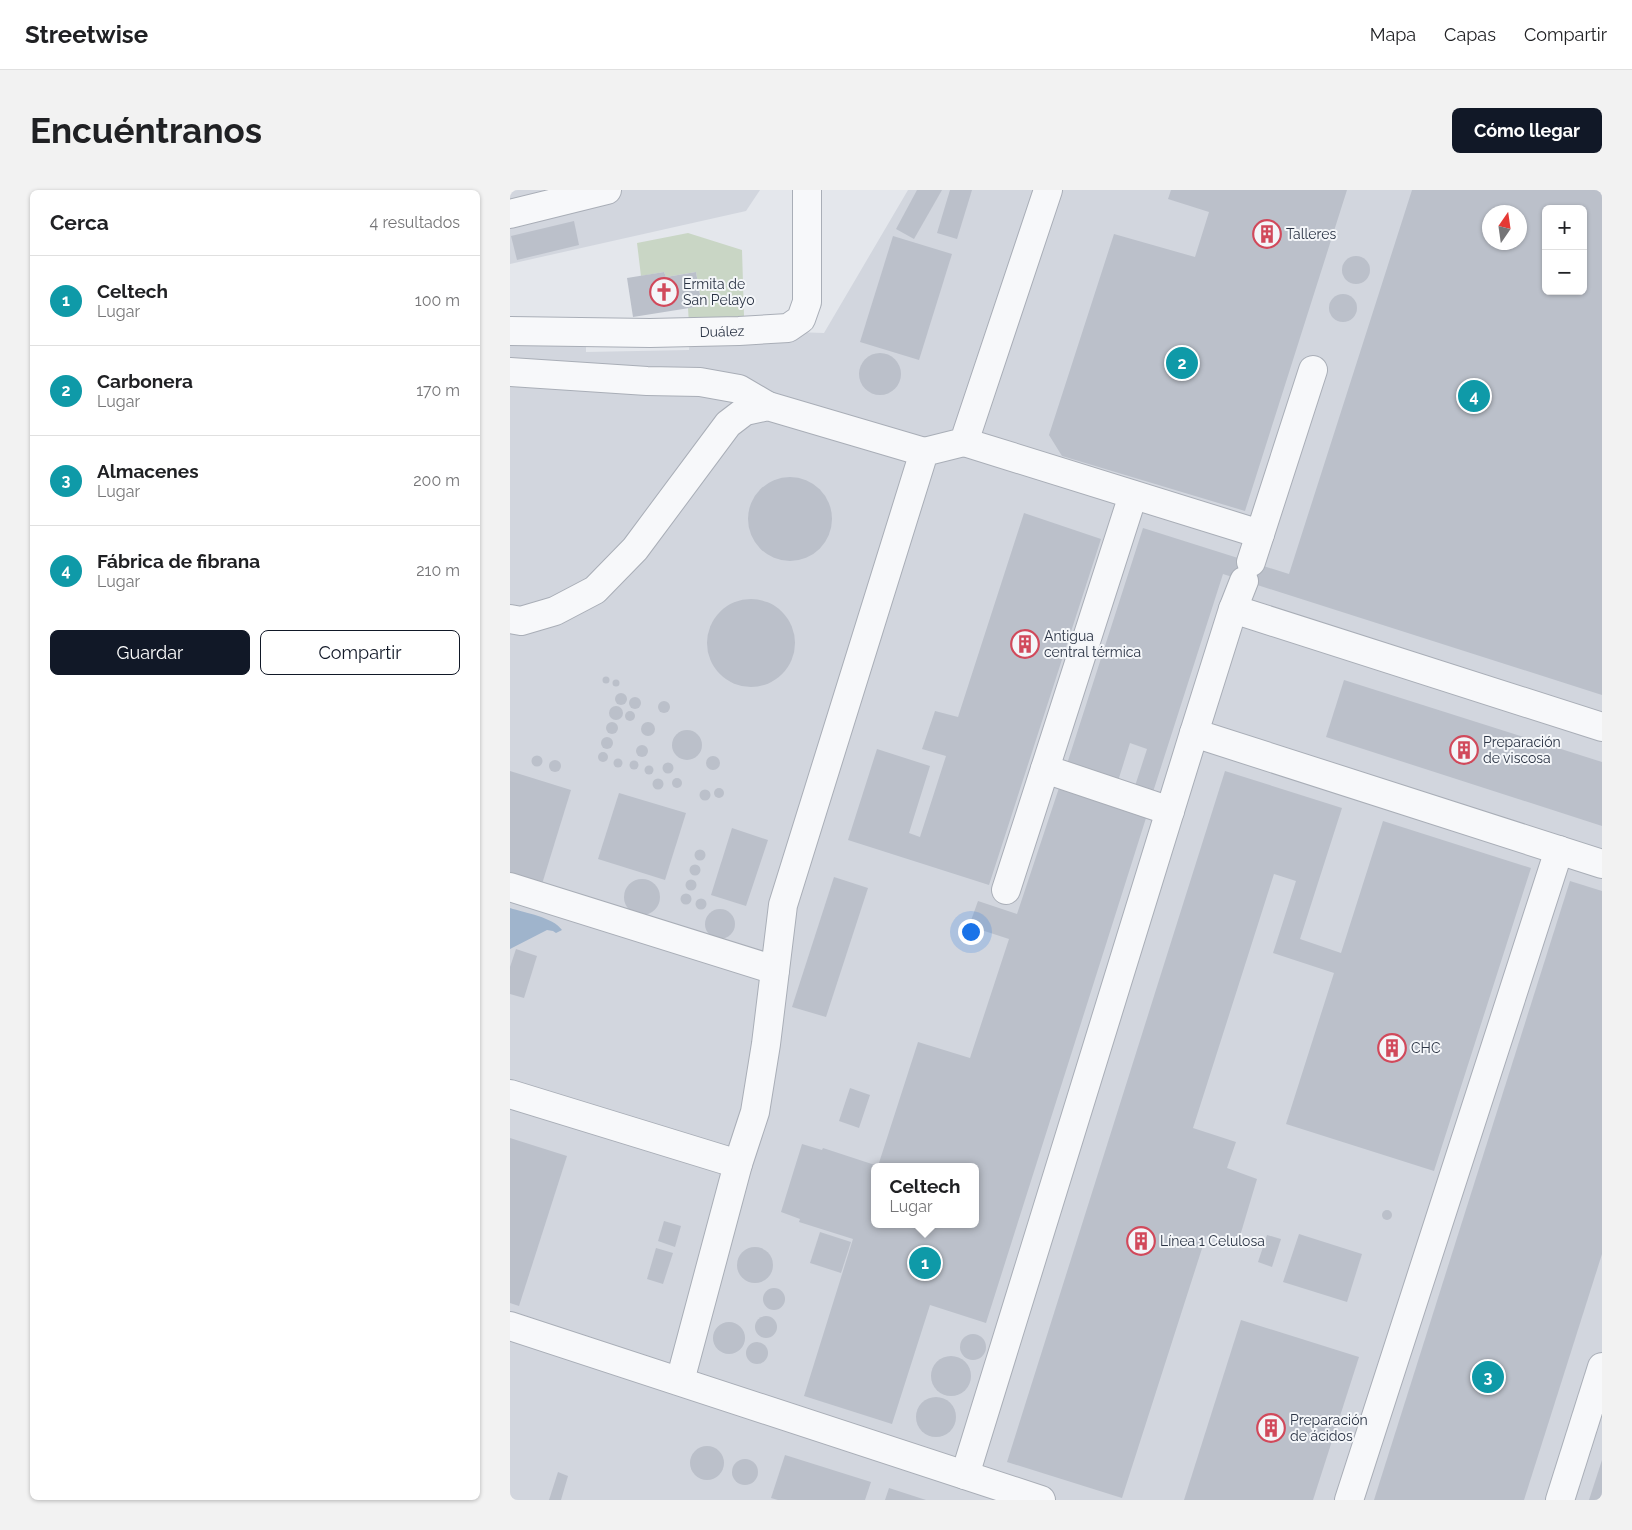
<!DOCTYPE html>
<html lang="es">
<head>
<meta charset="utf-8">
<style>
	body { margin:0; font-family:Raleway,sans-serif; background:#f2f2f2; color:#202124 }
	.controls { position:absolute; right:15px; top:15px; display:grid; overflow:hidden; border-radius:8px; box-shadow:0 1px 4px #0004 }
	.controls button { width:45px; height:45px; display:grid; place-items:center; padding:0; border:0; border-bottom:1px solid #e0e0e0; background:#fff; color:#202124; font:25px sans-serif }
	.compass { position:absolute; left:972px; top:15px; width:45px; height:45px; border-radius:50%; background:#fff; box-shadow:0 1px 4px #0004; rotate:13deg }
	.you { position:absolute; left:460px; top:741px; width:18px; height:18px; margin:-12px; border:4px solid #fff; border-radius:50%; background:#1a73e8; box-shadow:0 0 0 8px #1a73e833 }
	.badge { display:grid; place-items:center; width:32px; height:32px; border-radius:50%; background:#111827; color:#fff; font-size:16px; font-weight:700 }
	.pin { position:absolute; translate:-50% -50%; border:2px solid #fff; box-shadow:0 1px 5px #0006 }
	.popup { position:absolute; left:361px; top:973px; width:108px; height:65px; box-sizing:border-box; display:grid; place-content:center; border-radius:8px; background:#fff; filter:drop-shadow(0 1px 4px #0005); font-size:16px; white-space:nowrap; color:#757577 }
	.popup b { font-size:19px; color:#202124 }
	.popup::after { content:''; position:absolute; left:50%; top:100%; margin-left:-10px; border:10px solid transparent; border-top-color:#fff }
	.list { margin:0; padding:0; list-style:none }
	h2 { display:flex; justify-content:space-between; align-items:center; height:65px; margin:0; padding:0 20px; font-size:21px }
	h2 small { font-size:16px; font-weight:400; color:#757577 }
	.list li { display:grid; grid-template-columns:32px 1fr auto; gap:15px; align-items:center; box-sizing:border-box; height:90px; padding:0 20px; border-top:1px solid #e0e0e0 }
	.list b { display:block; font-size:19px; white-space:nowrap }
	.list p { margin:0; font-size:16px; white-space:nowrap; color:#757577 }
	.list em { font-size:16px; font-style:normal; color:#757577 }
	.actions { display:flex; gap:10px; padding:15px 20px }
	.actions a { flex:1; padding:11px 0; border:1px solid #111827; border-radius:8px; text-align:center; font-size:18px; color:#111827 }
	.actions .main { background:#111827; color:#fff }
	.map { position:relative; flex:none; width:1092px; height:1310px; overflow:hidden; border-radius:8px }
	header { display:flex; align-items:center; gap:30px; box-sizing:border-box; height:70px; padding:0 25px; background:#fff; border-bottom:1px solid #e0e0e0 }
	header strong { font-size:24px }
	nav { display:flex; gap:28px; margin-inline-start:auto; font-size:18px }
	.intro { display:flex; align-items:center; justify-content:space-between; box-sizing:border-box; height:120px; padding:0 30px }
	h1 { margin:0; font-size:35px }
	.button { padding:12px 22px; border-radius:8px; background:#111827; color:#fff; font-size:18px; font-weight:700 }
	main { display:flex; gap:30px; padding:0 30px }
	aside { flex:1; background:#fff; border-radius:8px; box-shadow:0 1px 4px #0004 }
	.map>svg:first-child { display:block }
	.built { fill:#d2d6de; fill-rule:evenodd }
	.green { fill:#c9d6c5 }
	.water { fill:#9fb4cc }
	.building { fill:#bbc0ca; fill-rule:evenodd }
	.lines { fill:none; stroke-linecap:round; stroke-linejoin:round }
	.minor-casing { stroke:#a9aeb7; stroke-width:30 }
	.minor { stroke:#f7f8fa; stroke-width:28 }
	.labels { text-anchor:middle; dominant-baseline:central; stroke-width:4; stroke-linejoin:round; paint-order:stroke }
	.poi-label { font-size:14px; fill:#2b3445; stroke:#f4f6f9; text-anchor:start }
	.street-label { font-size:14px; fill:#2b3445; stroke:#f4f6f9 }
</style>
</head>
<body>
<header>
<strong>Streetwise</strong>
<nav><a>Mapa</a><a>Capas</a><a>Compartir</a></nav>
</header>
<div class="intro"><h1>Encuéntranos</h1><a class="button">Cómo llegar</a></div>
<main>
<aside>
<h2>Cerca<small>4 resultados</small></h2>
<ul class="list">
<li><span class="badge" style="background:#0f9aa8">1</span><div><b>Celtech</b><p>Lugar</p></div><em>100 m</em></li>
<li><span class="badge" style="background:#0f9aa8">2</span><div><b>Carbonera</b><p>Lugar</p></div><em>170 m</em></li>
<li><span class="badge" style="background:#0f9aa8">3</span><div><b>Almacenes</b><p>Lugar</p></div><em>200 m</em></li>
<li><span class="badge" style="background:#0f9aa8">4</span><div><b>Fábrica de fibrana</b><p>Lugar</p></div><em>210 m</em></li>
</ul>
<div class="actions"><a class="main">Guardar</a><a>Compartir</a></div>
</aside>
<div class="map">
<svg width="1092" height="1310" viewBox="0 0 1092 1310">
	<rect width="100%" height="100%" fill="#e4e7ec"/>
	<g class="built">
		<polygon points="0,0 250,0 236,21 0,74"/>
		<path d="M 398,0 L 1092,0 L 1092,1310 L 0,1310 L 0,147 L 76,147 L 76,162 L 179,160 L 180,146 L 284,142 L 314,143 ZM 1036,19 L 1073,19 L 1073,101 L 1036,101 ZM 979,22 L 1009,22 L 1009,52 L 979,52 ZM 365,977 L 465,977 L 465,1034 L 365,1034 Z"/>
	</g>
	<polygon class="green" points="178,43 232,60 234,126 232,130 179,134 178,118 192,116 186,82 156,87 154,82 131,86 127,53"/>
	<path class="water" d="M 0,718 C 15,723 43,727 52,740 L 46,743 L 43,741 L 37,740 L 0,759 Z"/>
	<g class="building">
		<polygon points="407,0 432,0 404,49 386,39"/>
		<polygon points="440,0 462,0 447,49 427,43"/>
		<polygon points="661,0 837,0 735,321 552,266 539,245 604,44 685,67 699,22 658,9"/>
		<path d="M 902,0 L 1092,0 L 1092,505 L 713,384 L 643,602 L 625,596 L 637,559 L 620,553 L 608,591 L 557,574 L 633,338 L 779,384 ZM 1036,19 L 1073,19 L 1073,101 L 1036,101 ZM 979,22 L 1009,22 L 1009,52 L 979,52 Z"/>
		<polygon points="64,31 69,55 7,70 1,46"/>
		<polygon points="383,46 442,64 409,170 350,152"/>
		<circle cx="846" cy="80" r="14"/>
		<polygon points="154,82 156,87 186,82 192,116 123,127 117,88"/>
		<circle cx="833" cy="118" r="14"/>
		<circle cx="370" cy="184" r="21"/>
		<circle cx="280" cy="329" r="42"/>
		<polygon points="514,323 591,349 479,695 338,650 367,559 420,576 399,643 410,647 436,566 412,559 425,521 448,527"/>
		<circle cx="241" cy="453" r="44"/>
		<circle cx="96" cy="490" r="3.5"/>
		<circle cx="106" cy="493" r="3.5"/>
		<polygon points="834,490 1092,572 1092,636 816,547"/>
		<circle cx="111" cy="509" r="6"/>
		<circle cx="125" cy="513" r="6"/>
		<circle cx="154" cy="517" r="6"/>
		<circle cx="106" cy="523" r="7"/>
		<circle cx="120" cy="526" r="5"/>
		<circle cx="102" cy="538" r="6"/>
		<circle cx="138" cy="539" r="7"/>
		<circle cx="177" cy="555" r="15"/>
		<circle cx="97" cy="553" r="6"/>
		<circle cx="132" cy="561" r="6"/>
		<circle cx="93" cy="567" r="5"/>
		<circle cx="27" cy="571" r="5.5"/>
		<circle cx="203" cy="573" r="7"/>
		<circle cx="108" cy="573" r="4.5"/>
		<circle cx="45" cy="576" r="6"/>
		<circle cx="124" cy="575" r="4.5"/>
		<circle cx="158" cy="578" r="5.5"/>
		<circle cx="139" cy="580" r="4.5"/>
		<polygon points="0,581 61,600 32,694 0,684"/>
		<polygon points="715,581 832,618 790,749 831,763 873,631 1021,678 924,981 776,934 824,783 763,763 786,691 764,684 683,938 726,952 717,978 747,989 727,1056 696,1046 612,1308 497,1272"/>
		<circle cx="167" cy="593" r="5"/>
		<circle cx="148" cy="594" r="5.5"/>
		<circle cx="209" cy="603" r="5"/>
		<path d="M 549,598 L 636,628 L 476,1133 L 420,1115 L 382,1234 L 294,1206 L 343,1049 L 289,1032 L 290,1029 L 271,1022 L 292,954 L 312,960 L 313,958 L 368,976 L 408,852 L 460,868 L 499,749 L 459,736 L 468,711 L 507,724 ZM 365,977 L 465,977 L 465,1034 L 365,1034 Z"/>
		<circle cx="195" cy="605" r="5.5"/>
		<polygon points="109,603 176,623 155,690 88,669"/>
		<polygon points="222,638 258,650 236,716 201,705"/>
		<circle cx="190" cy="665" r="5.5"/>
		<circle cx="185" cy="680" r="5.5"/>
		<polygon points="324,687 358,698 316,827 282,817"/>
		<circle cx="132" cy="707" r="18"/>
		<circle cx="181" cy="695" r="5.5"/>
		<polygon points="1060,691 1092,701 1092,1064 1014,1310 864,1310"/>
		<circle cx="176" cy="709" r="5.5"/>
		<circle cx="191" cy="714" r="5.5"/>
		<circle cx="210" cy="734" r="15"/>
		<polygon points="6,759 27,766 14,808 0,804 0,777"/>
		<polygon points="340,898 360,905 349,938 329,931"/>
		<polygon points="0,948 57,966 9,1116 0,1113"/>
		<circle cx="877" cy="1025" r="5"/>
		<polygon points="154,1031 171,1036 165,1057 148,1051"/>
		<polygon points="310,1042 341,1052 331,1083 300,1073"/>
		<polygon points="789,1044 852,1064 837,1112 773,1092"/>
		<polygon points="757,1045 771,1049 762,1077 748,1072"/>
		<circle cx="245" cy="1075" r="18"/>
		<polygon points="146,1058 163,1063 153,1094 137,1089"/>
		<circle cx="264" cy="1109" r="11"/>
		<circle cx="256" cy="1137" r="11"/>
		<polygon points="731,1130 849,1167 803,1310 674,1310"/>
		<circle cx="219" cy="1148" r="16"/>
		<circle cx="463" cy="1157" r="13"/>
		<circle cx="247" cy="1163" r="11"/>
		<circle cx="441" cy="1186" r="20"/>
		<circle cx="426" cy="1227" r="20"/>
		<circle cx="197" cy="1273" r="17"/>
		<polygon points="275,1265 361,1292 355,1310 268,1310 261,1308"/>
		<circle cx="235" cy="1282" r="13"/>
		<polygon points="1092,1270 1092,1310 1079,1310"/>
		<polygon points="48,1282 58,1286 51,1310 39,1310"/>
		<polygon points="379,1298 416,1310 375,1310"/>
	</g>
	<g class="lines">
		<defs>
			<g id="minor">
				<polyline points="0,24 97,0"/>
				<path id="s1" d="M 0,141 L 140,143 L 229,141 L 278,138 L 291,129 L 297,112 L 297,0"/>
				<polyline points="0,182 137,191 190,192 229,199 258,216"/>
				<polyline points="454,252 750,344"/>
				<polyline points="741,372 803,180"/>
				<polyline points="723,419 734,391"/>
				<polyline points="0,429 11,431 45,421 85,400 125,359 218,234 235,221 258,216 414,262"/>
				<polyline points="1092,537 723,419 684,543 1092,674"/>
				<polyline points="535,579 660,621"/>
				<polyline points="0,697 265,780"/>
				<polyline points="496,700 623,305"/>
				<polyline points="0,904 228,974 245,922 256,854 273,715 414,262 454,252 538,0"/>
				<polyline points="0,1136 531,1310"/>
				<polyline points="170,1191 228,974"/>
				<polyline points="455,1285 684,543"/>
				<polyline points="839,1310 1049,660"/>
				<polyline points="1050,1310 1092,1177"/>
			</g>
		</defs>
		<use href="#minor" class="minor-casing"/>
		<use href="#minor" class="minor"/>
	</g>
	<defs>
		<symbol id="building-ring" viewBox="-11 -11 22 22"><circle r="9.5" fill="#f4f6f9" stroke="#d1495b" stroke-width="1.5"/><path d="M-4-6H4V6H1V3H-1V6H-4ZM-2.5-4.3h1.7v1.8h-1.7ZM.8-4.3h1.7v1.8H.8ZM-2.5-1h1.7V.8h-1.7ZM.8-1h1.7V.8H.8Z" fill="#d1495b"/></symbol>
		<symbol id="church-ring" viewBox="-11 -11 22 22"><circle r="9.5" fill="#f4f6f9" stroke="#d1495b" stroke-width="1.5"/><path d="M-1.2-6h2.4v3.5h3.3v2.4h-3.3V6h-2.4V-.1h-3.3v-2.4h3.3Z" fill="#d1495b"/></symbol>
	</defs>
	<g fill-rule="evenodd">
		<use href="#building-ring" x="741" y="28" width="32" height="32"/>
		<use href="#church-ring" x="138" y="86" width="32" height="32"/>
		<use href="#building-ring" x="499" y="438" width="32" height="32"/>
		<use href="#building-ring" x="938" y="544" width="32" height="32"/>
		<use href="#building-ring" x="866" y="842" width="32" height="32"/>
		<use href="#building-ring" x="615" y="1035" width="32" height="32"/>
		<use href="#building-ring" x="745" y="1222" width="32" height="32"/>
	</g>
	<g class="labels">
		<g class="poi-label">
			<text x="776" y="44">Talleres</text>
			<text x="173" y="94">Ermita de<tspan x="173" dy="16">San Pelayo</tspan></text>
			<text x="534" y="446">Antigua<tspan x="534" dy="16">central térmica</tspan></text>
			<text x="973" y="552">Preparación<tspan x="973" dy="16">de viscosa</tspan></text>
			<text x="901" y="858">CHC</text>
			<text x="650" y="1051">Línea 1 Celulosa</text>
			<text x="780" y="1230">Preparación<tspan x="780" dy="16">de ácidos</tspan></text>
		</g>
		<g class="street-label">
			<text stroke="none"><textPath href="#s1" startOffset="212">Duález</textPath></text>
		</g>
	</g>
</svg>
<div class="controls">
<button>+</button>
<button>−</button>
</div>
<svg class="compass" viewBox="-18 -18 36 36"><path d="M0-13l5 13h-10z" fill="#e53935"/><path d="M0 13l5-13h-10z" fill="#757577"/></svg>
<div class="you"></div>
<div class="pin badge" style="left:415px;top:1073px;background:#0f9aa8">1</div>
<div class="popup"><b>Celtech</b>Lugar</div>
<div class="pin badge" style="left:672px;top:173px;background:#0f9aa8">2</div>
<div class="pin badge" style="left:978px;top:1187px;background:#0f9aa8">3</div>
<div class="pin badge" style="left:964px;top:206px;background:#0f9aa8">4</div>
</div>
</main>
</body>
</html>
